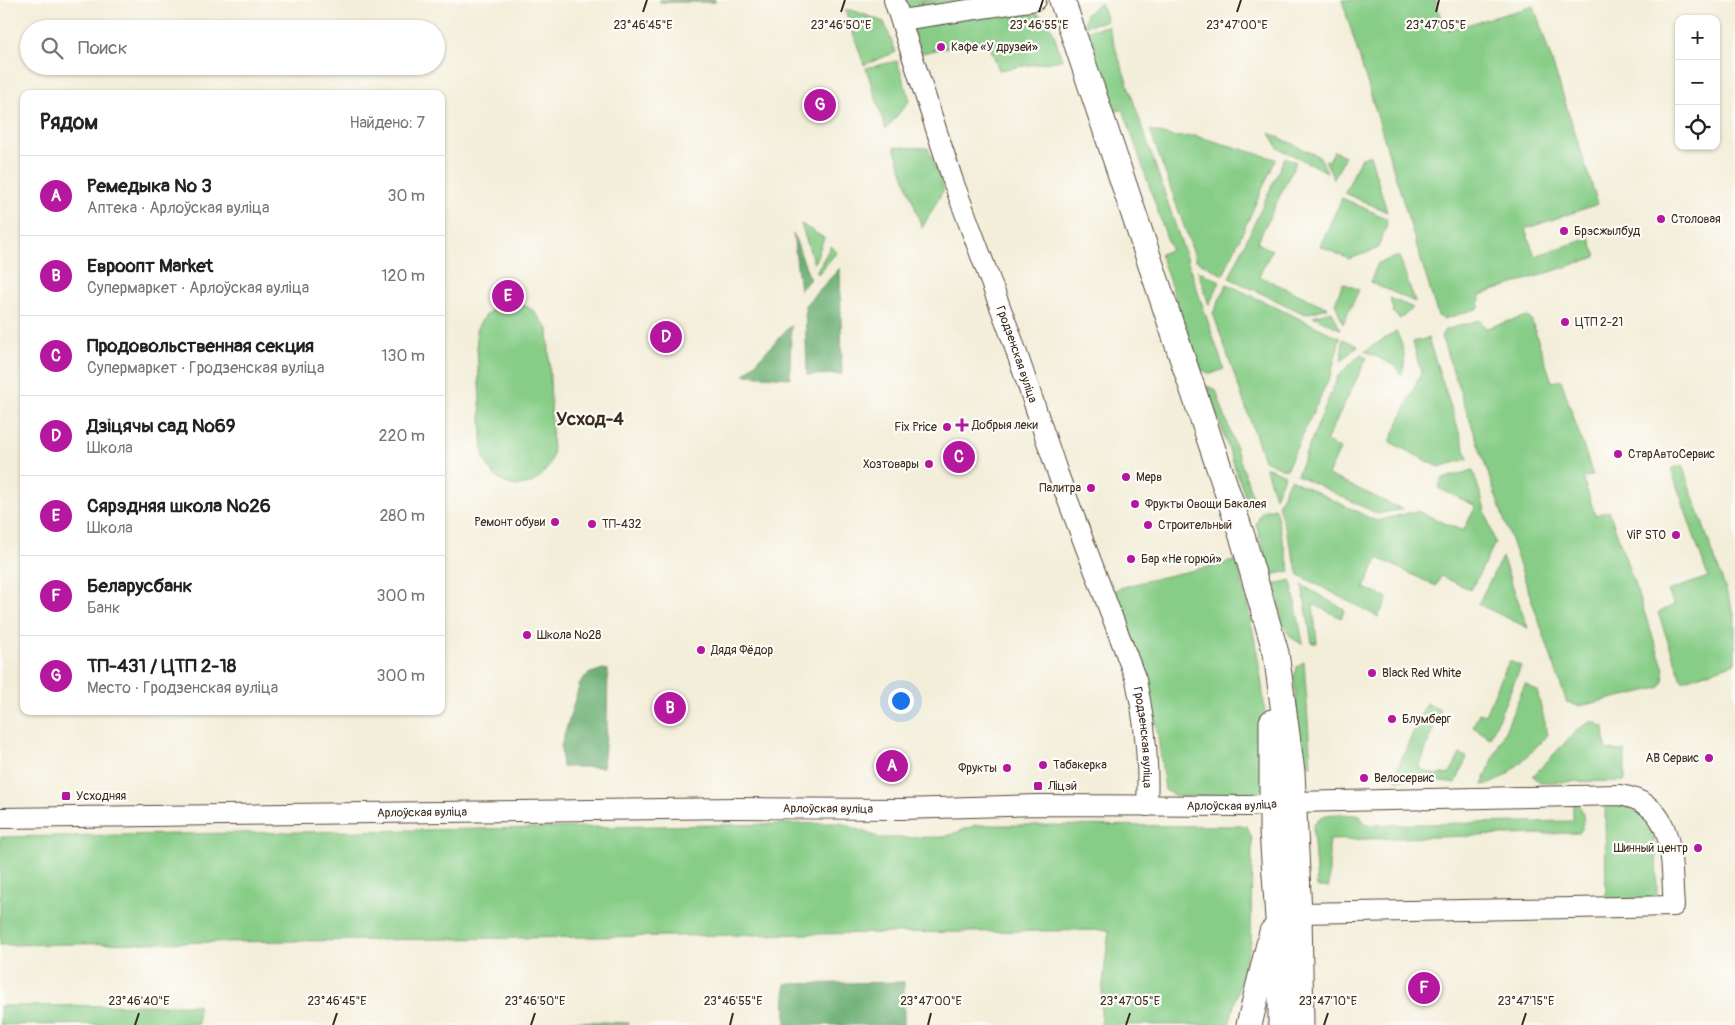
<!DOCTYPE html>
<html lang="ru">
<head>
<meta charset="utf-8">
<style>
	body { margin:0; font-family:Pangolin,sans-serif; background:#f6f6f6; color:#222 }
	.controls { position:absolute; right:15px; top:15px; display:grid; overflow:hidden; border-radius:10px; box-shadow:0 1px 4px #0004 }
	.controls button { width:45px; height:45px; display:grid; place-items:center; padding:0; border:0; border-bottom:1px solid #e0e0e0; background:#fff; color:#222; font:25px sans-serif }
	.you { position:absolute; left:900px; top:700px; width:18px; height:18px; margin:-12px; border:4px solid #fff; border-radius:50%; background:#1a73e8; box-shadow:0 0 0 8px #1a73e833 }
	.badge { display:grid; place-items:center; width:32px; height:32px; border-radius:50%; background:#b5179e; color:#fff; font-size:16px; font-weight:700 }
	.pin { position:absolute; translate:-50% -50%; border:2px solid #fff; box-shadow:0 1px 5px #0006 }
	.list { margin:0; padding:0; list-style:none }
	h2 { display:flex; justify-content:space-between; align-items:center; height:65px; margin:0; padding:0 20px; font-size:21px }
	h2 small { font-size:16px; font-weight:400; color:#767676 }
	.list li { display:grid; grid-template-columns:32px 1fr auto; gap:15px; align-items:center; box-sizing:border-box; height:80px; padding:0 20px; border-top:1px solid #e0e0e0 }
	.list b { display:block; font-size:19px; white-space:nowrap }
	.list p { margin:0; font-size:16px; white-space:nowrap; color:#767676 }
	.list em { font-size:16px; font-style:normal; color:#767676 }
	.icon { flex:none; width:28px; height:28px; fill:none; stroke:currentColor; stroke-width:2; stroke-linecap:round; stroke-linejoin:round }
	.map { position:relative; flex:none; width:1735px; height:1025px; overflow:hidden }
	.search { position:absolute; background:#fff; box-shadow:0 1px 4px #0004; left:20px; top:20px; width:425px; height:55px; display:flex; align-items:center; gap:12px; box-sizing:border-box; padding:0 18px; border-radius:28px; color:#767676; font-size:19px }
	.panel { position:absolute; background:#fff; box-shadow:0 1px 4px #0004; left:20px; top:90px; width:425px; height:625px; border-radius:10px }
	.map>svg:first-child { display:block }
	.green { fill:#87cd87; stroke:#617c52 }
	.forest { fill:#6db074; stroke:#546d49 }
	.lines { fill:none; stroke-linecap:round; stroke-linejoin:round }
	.minor-casing { stroke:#57473a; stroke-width:22 }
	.major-casing { stroke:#57473a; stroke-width:27 }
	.minor { stroke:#fff; stroke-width:20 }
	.major { stroke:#fff; stroke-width:25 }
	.ticks { fill:none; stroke:#3b2a1e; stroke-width:2 }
	.poi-dot { fill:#b5179e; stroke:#fdfcf7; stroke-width:2 }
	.labels { text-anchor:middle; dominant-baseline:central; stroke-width:4.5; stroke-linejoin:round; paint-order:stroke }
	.poi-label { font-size:12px; fill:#3b2a1e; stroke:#fdfcf7; text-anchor:start }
	.street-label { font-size:12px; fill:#3b2a1e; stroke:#fdfcf7 }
	.district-label { font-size:18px; font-weight:bold; fill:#3b2a1e; stroke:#fdfcf7 }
	.ticks-label { font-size:12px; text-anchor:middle; fill:#3b2a1e; stroke:#fdfcf7; stroke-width:4.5; stroke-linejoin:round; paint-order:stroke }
</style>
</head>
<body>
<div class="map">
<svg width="1735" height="1025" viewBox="0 0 1735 1025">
	<rect width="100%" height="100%" fill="#fdfcf7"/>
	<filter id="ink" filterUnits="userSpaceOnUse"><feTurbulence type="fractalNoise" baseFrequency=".02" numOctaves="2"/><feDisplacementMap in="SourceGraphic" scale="10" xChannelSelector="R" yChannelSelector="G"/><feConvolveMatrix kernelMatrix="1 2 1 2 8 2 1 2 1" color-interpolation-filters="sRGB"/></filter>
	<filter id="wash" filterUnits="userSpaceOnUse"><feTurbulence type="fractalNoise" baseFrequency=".0096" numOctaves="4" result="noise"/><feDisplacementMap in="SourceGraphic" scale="20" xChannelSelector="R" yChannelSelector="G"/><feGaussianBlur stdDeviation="1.12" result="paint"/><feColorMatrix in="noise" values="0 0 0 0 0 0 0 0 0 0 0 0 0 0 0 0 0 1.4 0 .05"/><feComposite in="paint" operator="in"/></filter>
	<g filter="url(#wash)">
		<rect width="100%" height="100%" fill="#f3eed9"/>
		<g class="green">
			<rect x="660" y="0" width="55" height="2"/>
			<polygon points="901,0 973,0 905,12"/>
			<polygon points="1342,0 1436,0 1444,31 1534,6 1598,204 1525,229 1535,256 1590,238 1596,257 1480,295 1479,308 1444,319 1438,316"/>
			<polygon points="1101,3 1107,21 1084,26 1086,14"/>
			<path d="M 1026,9 C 1054,17 1054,36 1062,60 L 999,70 L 987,39 L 922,53 L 911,27 Z"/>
			<polygon points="845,10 852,10 884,22 896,52 864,65"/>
			<polygon points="1108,26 1224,369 1211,374 1200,369 1160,254 1171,250 1123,109 1112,113 1084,31"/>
			<polygon points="897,61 910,100 886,129 866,68"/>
			<polygon points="1150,130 1174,137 1196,136 1276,159 1223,275 1196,260"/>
			<polygon points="1270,133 1320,157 1327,172 1278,148"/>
			<polygon points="894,147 928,148 944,189 922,228"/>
			<polygon points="1334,151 1345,156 1334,179 1325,160 1329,161"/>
			<polygon points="1370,155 1387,212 1345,193 1360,159"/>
			<polygon points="1285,157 1296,162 1257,243 1272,250 1259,276 1328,308 1305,314 1229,278"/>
			<polygon points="1342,198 1386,218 1387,225 1377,249 1349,259 1320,246"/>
			<polygon points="801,224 824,238 814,264"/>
			<polygon points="831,246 837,252 818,274 816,272"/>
			<polygon points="1399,256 1415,302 1370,282 1378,263"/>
			<polygon points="1198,271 1220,281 1209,305"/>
			<polygon points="1343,283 1359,290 1343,324 1335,303"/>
			<polygon points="1227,284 1340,338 1331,374 1286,470 1264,460 1213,313"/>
			<polygon points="1390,298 1413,308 1400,319 1394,314"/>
			<path d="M 513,303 L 524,305 L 534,311 L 548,329 L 553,454 C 542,497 493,496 483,453 L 476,330 C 485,313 494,305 513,303 Z"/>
			<polygon points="1332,311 1340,329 1313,316"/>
			<polygon points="1527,316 1531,319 1552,382 1561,380 1593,475 1583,478 1595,515 1609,511 1664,669 1663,683 1659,688 1580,706 1567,703 1441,336 1445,330 1479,320 1486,328"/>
			<path d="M 1396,331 C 1403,345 1408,362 1401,376 L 1395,366 L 1365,351 Z"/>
			<polygon points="1428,338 1468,459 1439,467 1390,442 1421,373 1413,342"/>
			<polygon points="1343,339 1358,346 1341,361"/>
			<polygon points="1361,354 1367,358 1326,441 1340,449 1328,475 1402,509 1378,514 1297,475 1338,376"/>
			<polygon points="1207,386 1216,390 1253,498 1249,508"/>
			<polygon points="1682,465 1735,616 1735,663 1682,681 1658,613 1674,605 1668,591 1708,577 1671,469"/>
			<polygon points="1265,466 1285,475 1275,497"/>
			<polygon points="1473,470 1495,543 1471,590 1441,576 1436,586 1378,558 1364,588 1388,598 1378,617 1299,575 1278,505 1290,479 1376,521 1417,511 1463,531 1476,506 1438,488 1442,479"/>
			<polygon points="1275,508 1290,571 1271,575 1256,524 1262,511"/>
			<polygon points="1502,557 1528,628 1478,604"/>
			<path d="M 1237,560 C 1255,635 1270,706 1267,784 L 1257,794 L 1178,797 L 1165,790 L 1157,729 L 1144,671 L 1114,590 C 1154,577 1196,571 1237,560 Z"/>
			<path d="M 1291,580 L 1303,643 C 1280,640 1280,604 1275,586 L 1275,584 Z"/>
			<polygon points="1302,585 1345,610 1341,618 1313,604 1317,643 1312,643"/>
			<polygon points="1304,661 1311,766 1300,767 1294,677 1296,668"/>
			<polygon points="1509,661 1521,666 1490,738 1473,727 1479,713 1485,715"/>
			<path d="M 1525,684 L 1537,691 L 1548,735 C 1531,751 1505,784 1482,785 Z"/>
			<polygon points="1426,703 1440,710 1419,768 1435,775 1450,773 1460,754 1467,757 1456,783 1428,779 1396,780 1395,774"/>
			<polygon points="1592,721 1604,727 1606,750 1625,751 1625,781 1540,782 1533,776 1577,730"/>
			<path d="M 1573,804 L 1579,805 C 1584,813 1586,826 1579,833 L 1329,840 L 1329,887 L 1317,887 L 1313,827 C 1319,809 1343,815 1359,815 L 1366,825 L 1573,821 Z"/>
			<polygon points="1605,804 1625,805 1651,820 1656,850 1657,899 1606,900"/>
			<polygon points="841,823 880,838 944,837 976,825 1247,826 1252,839 1251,941 1229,1025 1101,1025 1101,1002 1109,930 0,945 0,837"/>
			<polygon points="198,1005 198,1024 0,1025 0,1006"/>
			<polygon points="571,1021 629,1023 629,1025 571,1025"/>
		</g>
		<g class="forest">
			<polygon points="793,233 810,279 800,290"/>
			<polygon points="840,268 842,374 807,375 805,305"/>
			<polygon points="791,325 790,378 744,375"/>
			<polygon points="603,669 608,670 607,725 603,767 562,767 561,746 580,683 588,674"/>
			<polygon points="904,982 904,1025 786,1025 785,984"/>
		</g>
	</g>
	<g filter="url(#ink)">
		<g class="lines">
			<defs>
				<g id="minor">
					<path id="s1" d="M 894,0 L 953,181 L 1011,336 L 1058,474 L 1136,680 C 1145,721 1149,765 1147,806"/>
					<polyline points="901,20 1036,0"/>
					<path id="s2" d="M 0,818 L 735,808 L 901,809 L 1039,805 L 1249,806 L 1294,802 L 1619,795 C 1678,803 1670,860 1674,906 L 1299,913"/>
				</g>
				<g id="major">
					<polyline points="1062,0 1243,539 1276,653 1292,772 1299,913 1301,1025"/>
					<polyline points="1272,722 1272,831 1281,962 1281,1025"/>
					<polyline points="1249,1025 1272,932"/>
				</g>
			</defs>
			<use href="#minor" class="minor-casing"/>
			<use href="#major" class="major-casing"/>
			<use href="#minor" class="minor"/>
			<use href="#major" class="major"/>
		</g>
	</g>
	<path class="ticks" d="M 643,12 L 647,0M 841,12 L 845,0M 1039,12 L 1043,0M 1237,12 L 1241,0M 1436,12 L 1439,0M 135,1025 L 139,1013M 333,1025 L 337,1013M 531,1025 L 535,1013M 730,1025 L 733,1013M 928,1025 L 931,1013M 1126,1025 L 1130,1013M 1324,1025 L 1328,1013M 1522,1025 L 1526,1013"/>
	<g class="poi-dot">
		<circle cx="941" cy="47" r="5"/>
		<circle cx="1661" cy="219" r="5"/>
		<circle cx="1564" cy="231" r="5"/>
		<circle cx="1565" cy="322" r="5"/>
		<path d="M959.5 417.5h5v5h5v5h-5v5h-5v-5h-5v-5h5z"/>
		<circle cx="947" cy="427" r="5"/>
		<circle cx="1618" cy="454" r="5"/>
		<circle cx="929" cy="464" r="5"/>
		<circle cx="1126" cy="477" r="5"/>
		<circle cx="1091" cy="488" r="5"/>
		<circle cx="1135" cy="504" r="5"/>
		<circle cx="555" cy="522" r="5"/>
		<circle cx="592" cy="524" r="5"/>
		<circle cx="1148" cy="525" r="5"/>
		<circle cx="1676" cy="535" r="5"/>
		<circle cx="1131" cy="559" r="5"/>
		<circle cx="527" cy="635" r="5"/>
		<circle cx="701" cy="650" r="5"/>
		<circle cx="1372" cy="673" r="5"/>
		<circle cx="1392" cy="719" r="5"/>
		<circle cx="1709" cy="758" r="5"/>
		<circle cx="1043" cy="765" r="5"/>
		<circle cx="1007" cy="768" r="5"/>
		<circle cx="1364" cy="778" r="5"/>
		<rect x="1033" y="781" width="10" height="10" rx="2.5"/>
		<rect x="61" y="791" width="10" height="10" rx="2.5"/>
		<circle cx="1698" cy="848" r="5"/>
	</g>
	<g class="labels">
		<g class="poi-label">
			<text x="951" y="47">Кафе «У друзей»</text>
			<text x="1671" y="219">Столовая</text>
			<text x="1574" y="231">Брэсжылбуд</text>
			<text x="1575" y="322">ЦТП 2-21</text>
			<text x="972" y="425">Добрыя леки</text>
			<text x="937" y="427" text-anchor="end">Fix Price</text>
			<text x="1628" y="454">СтарАвтоСервис</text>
			<text x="919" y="464" text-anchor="end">Хозтовары</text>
			<text x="1136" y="477">Мерв</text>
			<text x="1081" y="488" text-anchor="end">Палитра</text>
			<text x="1145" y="504">Фрукты Овощи Бакалея</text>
			<text x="545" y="522" text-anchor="end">Ремонт обуви</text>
			<text x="602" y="524">ТП-432</text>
			<text x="1158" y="525">Строительный</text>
			<text x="1666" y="535" text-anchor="end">ViP STO</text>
			<text x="1141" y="559">Бар «Не горюй»</text>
			<text x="537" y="635">Школа №28</text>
			<text x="711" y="650">Дядя Фёдор</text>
			<text x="1382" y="673">Black Red White</text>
			<text x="1402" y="719">Блумберг</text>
			<text x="1699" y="758" text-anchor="end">АВ Сервис</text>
			<text x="1053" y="765">Табакерка</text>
			<text x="997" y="768" text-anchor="end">Фрукты</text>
			<text x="1374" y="778">Велосервис</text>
			<text x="1048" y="786">Ліцэй</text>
			<text x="76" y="796">Усходняя</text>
			<text x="1688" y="848" text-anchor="end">Шинный центр</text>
		</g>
		<g class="street-label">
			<text stroke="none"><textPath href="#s1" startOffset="375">Гродзенская вуліца</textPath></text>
			<text stroke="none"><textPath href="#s1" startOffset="780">Гродзенская вуліца</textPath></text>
			<text stroke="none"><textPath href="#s2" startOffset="1232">Арлоўская вуліца</textPath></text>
			<text stroke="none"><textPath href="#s2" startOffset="828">Арлоўская вуліца</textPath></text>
			<text stroke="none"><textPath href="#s2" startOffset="422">Арлоўская вуліца</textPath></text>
		</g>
		<g class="district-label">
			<text x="590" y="419">Усход-4</text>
		</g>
	</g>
	<g class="ticks-label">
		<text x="643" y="29">23°46'45"E</text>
		<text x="841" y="29">23°46'50"E</text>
		<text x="1039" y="29">23°46'55"E</text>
		<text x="1237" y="29">23°47'00"E</text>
		<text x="1436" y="29">23°47'05"E</text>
		<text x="139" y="1005">23°46'40"E</text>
		<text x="337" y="1005">23°46'45"E</text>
		<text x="535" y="1005">23°46'50"E</text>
		<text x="733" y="1005">23°46'55"E</text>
		<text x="931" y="1005">23°47'00"E</text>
		<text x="1130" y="1005">23°47'05"E</text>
		<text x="1328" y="1005">23°47'10"E</text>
		<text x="1526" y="1005">23°47'15"E</text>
	</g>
</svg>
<div class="controls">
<button>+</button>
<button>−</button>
<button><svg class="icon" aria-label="locate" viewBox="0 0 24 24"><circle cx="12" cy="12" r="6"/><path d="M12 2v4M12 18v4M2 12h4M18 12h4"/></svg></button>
</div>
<div class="you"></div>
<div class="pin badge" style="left:892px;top:766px">A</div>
<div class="pin badge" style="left:670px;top:708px">B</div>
<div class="pin badge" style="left:959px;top:457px">C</div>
<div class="pin badge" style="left:666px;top:337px">D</div>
<div class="pin badge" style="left:508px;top:296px">E</div>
<div class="pin badge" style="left:1424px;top:988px">F</div>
<div class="pin badge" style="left:820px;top:105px">G</div>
<div class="search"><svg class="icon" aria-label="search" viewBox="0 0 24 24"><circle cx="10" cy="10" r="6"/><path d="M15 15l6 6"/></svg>Поиск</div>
<section class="panel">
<h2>Рядом<small>Найдено: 7</small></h2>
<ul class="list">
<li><span class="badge">A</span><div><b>Ремедыка № 3</b><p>Аптека · Арлоўская вуліца</p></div><em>30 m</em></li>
<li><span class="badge">B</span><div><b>Евроопт Market</b><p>Супермаркет · Арлоўская вуліца</p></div><em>120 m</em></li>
<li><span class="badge">C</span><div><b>Продовольственная секция</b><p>Супермаркет · Гродзенская вуліца</p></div><em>130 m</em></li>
<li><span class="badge">D</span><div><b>Дзіцячы сад №69</b><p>Школа</p></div><em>220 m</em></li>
<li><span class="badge">E</span><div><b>Сярэдняя школа №26</b><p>Школа</p></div><em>280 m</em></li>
<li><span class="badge">F</span><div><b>Беларусбанк</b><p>Банк</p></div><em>300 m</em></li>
<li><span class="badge">G</span><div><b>ТП-431 / ЦТП 2-18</b><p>Место · Гродзенская вуліца</p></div><em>300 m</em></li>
</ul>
</section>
</div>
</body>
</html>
